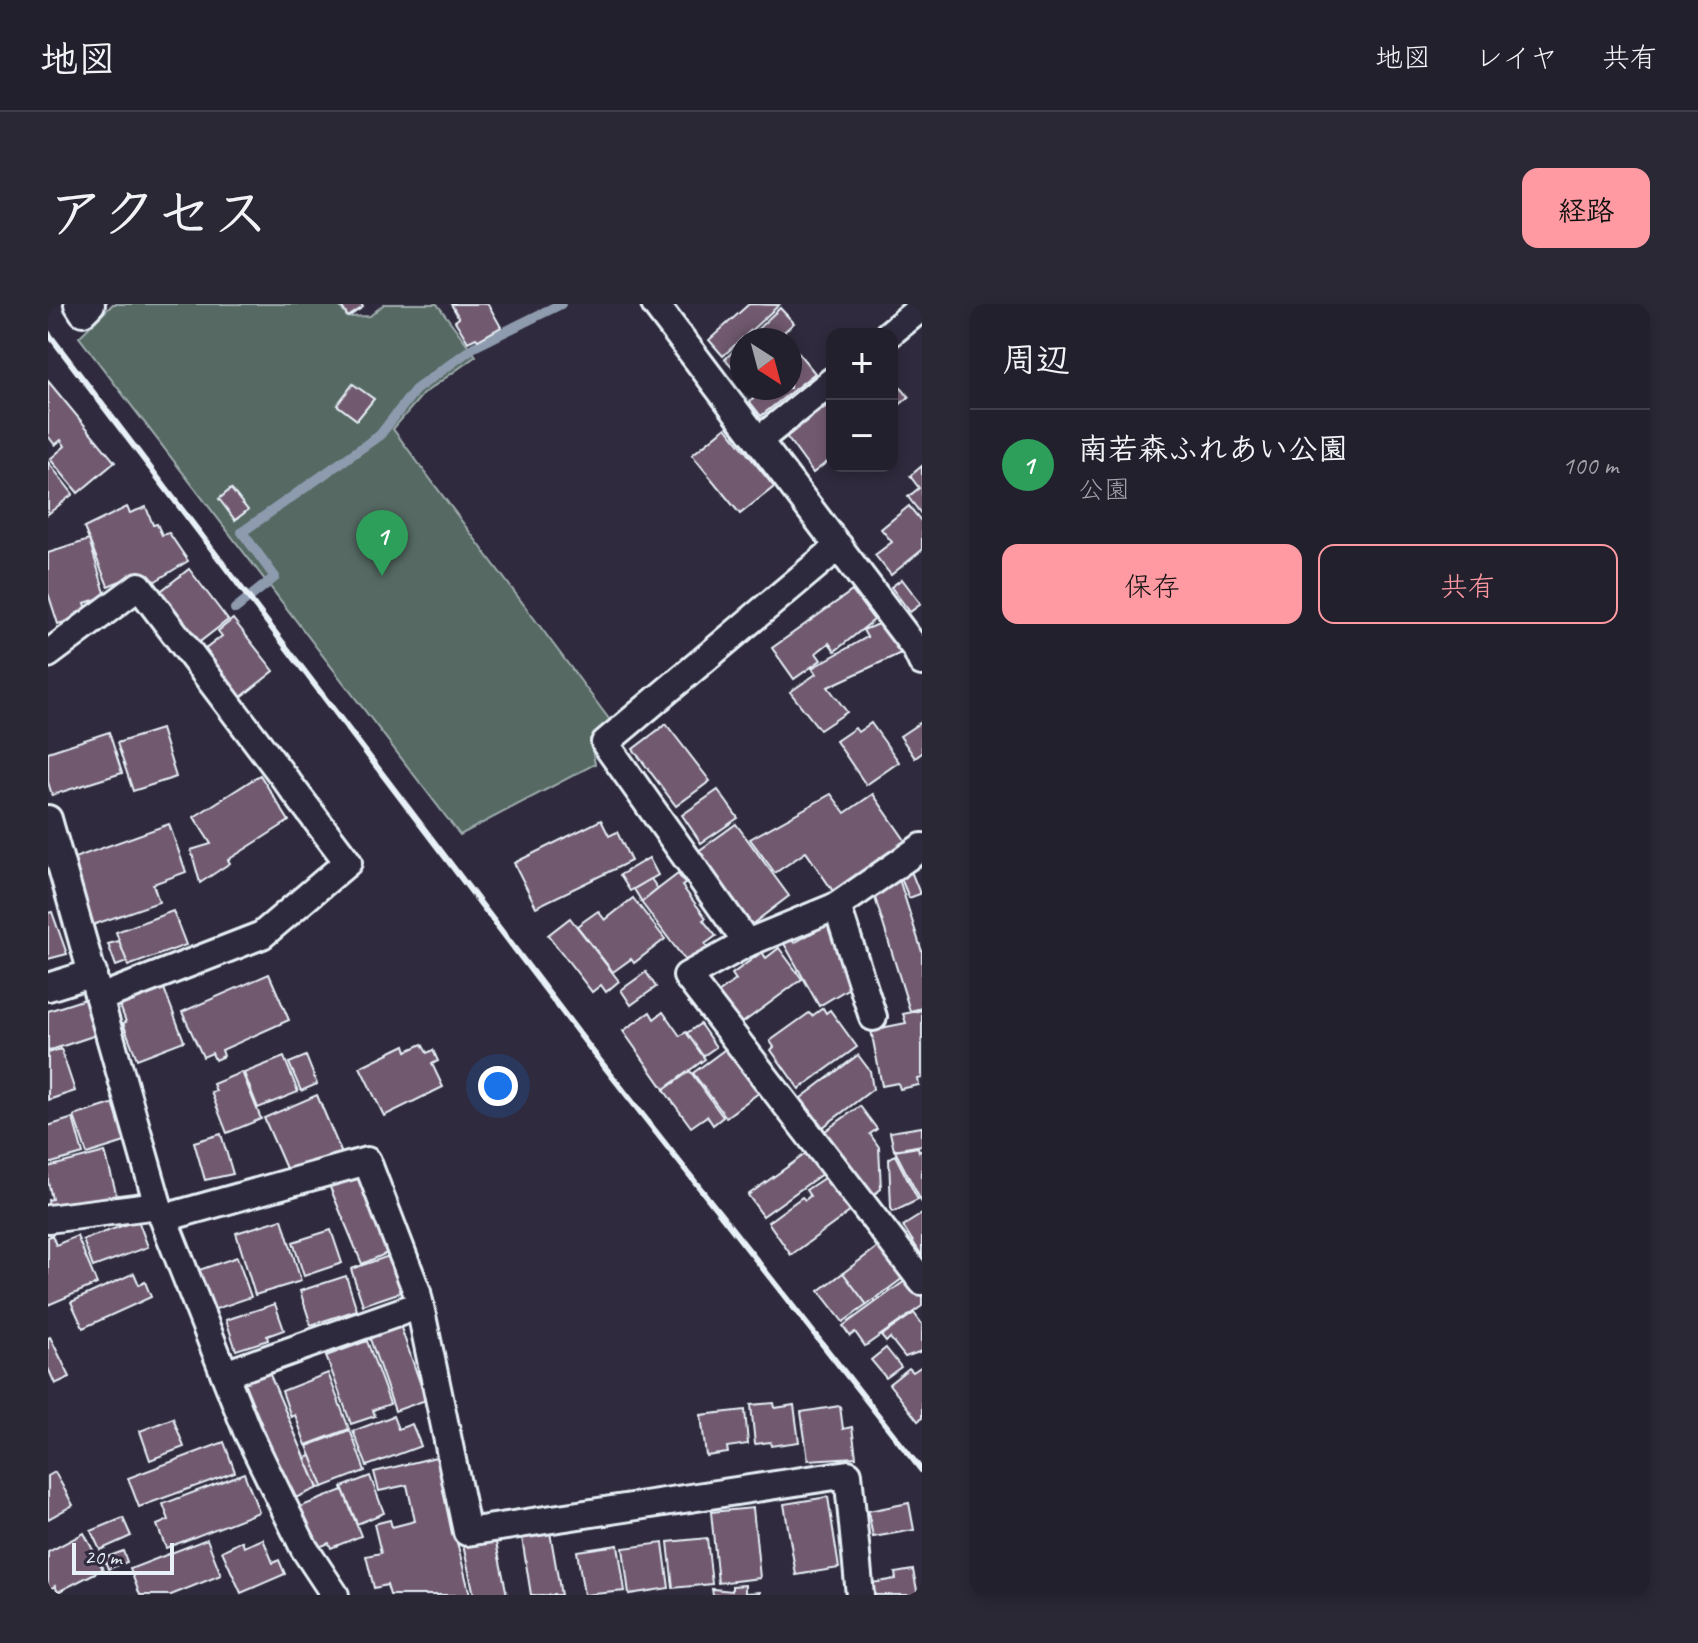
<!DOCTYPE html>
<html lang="ja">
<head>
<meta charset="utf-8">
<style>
	body { margin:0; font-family:Caveat,"Klee One",sans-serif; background:#2b2836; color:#f1f3f6 }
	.controls { position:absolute; right:24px; top:24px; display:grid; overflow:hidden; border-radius:16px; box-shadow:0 4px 12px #0003 }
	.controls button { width:72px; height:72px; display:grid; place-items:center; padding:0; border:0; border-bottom:2px solid #403e4a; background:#23202e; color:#f1f3f6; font:40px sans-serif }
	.compass { position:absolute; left:682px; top:24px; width:72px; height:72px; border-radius:50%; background:#23202e; box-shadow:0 4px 12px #0003; rotate:144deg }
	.scale { position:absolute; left:24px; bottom:20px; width:102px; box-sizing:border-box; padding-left:8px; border:4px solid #e8f1f8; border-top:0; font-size:22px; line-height:28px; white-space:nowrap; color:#e8f1f8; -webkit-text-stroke:6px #2f2a3d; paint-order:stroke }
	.you { position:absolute; left:450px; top:782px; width:28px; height:28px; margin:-20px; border:6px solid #fff; border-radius:50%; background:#1a73e8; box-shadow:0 0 0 12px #1a73e833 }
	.badge { display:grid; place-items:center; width:52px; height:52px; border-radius:50%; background:#ff9aa2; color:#fff; font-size:26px; font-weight:700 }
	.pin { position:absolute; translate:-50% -66px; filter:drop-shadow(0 2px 4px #0008) }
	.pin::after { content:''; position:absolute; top:42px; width:28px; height:24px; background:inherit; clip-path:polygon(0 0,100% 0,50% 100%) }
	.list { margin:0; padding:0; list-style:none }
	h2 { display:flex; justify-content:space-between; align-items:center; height:104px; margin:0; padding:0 32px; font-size:34px }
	h2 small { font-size:26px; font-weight:400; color:#a3a3aa }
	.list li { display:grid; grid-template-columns:52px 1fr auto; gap:24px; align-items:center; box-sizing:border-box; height:112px; padding:0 32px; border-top:2px solid #403e4a }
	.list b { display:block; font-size:30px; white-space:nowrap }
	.list p { margin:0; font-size:26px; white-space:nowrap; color:#a3a3aa }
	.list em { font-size:26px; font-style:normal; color:#a3a3aa }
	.actions { display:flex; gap:16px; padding:24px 32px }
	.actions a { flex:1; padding:18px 0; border:2px solid #ff9aa2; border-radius:16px; text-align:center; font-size:28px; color:#ff9aa2 }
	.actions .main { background:#ff9aa2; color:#111 }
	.map { position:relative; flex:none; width:874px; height:1291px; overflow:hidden; border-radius:16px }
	header { display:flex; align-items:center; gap:48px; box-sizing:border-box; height:112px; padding:0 40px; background:#23202e; border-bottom:2px solid #403e4a }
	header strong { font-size:38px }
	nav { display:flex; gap:44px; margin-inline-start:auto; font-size:28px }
	.intro { display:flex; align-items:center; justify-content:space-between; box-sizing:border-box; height:192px; padding:0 48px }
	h1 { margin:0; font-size:56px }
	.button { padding:20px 36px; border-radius:16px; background:#ff9aa2; color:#111; font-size:28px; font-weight:700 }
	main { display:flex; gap:48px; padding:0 48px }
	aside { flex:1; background:#23202e; border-radius:16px; box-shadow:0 4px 12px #0003 }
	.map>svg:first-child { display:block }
	.green { fill:#566963; stroke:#9fadae; stroke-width:2 }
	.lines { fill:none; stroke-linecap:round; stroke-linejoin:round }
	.stream { stroke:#8e9bae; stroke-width:10 }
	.building { fill:#715a6f; stroke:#e8f1f8; stroke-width:2 }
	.street-casing { stroke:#e8f1f8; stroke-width:32 }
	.street { stroke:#2f2a3d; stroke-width:26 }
	.rail { stroke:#e8f1f8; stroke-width:6 }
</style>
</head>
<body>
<header>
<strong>地図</strong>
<nav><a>地図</a><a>レイヤ</a><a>共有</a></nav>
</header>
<div class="intro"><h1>アクセス</h1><a class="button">経路</a></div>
<main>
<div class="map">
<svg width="874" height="1291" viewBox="0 0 874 1291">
	<rect width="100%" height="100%" fill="#2f2a3d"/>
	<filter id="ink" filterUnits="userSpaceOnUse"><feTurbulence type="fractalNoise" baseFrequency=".0125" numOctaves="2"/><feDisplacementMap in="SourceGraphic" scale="16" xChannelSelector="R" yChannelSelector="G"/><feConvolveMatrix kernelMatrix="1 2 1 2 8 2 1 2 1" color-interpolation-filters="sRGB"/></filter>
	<g filter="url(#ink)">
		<polygon class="green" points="65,0 290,0 299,13 322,12 336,0 389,0 428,52 375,90 345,125 564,419 542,435 547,460 412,531 31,33"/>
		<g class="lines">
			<polyline class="stream" points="187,305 227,273 194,228 332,131 367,86 426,43 513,0"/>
		</g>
		<g class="building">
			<polygon points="292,0 313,0 315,3 300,13"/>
			<polygon points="403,0 440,0 453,23 430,36 428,34 420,38 407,17 411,14"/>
			<polygon points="701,0 731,1 675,52 661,36"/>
			<polygon points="732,4 746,19 727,36 698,36"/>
			<polygon points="694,39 694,66 690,69 677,55"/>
			<polygon points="747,45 767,69 713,112 702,98 708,92 701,84 742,84 742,49"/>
			<polygon points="844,73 861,93 844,107"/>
			<polygon points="0,77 67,158 30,189 2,155 17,142 13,136 7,141 0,132"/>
			<polygon points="305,80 326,95 309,116 289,101"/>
			<polygon points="784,98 784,154 765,169 738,132"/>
			<polygon points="678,123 726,183 692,210 644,151"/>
			<polygon points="0,158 25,190 0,210"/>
			<polygon points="874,162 874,211 860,193 871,184 862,172"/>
			<polygon points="183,185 200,206 187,216 171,195"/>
			<polygon points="861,202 874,218 874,246 843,271 827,251 844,238 833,225"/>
			<polygon points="79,203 82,209 98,203 105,221 109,220 114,231 121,229 140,257 101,281 92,269 60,282 36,224"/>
			<polygon points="41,236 58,292 37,299 39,305 29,309 30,314 10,320 0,289 0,249"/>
			<polygon points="141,265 180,316 149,340 109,290"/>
			<polygon points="854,275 873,300 862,308 843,283"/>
			<polygon points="804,287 826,316 787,347 781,339 768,349 773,356 746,375 724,344"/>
			<polygon points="185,315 226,367 192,394 155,347 174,332 170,327"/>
			<polygon points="835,318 853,349 780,383 799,408 772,426 742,388 768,370 764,364 819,333 815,326"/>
			<polygon points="873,418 874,449 867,454 852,432"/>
			<polygon points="823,419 851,458 818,481 788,437 807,424 810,428"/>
			<polygon points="618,420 662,477 628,502 585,445"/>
			<polygon points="113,425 128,473 85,487 69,439"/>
			<polygon points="61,428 74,469 4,491 0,478 0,448"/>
			<polygon points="212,471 241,517 180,556 182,559 152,579 143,546 163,540 146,513"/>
			<polygon points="670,486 690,514 653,539 634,511"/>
			<polygon points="783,490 797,509 825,490 859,539 787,590 758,548 727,569 702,535"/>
			<polygon points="553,516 561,532 569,528 583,557 488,603 466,559"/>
			<polygon points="121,520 138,568 105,580 111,598 36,624 15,558"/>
			<polygon points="688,520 741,592 703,621 649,548"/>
			<polygon points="601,554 610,571 582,587 572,571"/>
			<polygon points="861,562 872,590 861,594 850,567"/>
			<polygon points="630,570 637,580 634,582 658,614 655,616 668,632 657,640 660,644 640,660 593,598"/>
			<polygon points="603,575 610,585 594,598 586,585"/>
			<polygon points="851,575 874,648 874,704 862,707 824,584"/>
			<polygon points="585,594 617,635 586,659 583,655 565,668 529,622 550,607 557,616"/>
			<polygon points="125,607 138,641 80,662 68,628"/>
			<polygon points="4,608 19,650 0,655 0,609"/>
			<polygon points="522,614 571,677 558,688 553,681 544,688 500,631"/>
			<polygon points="780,620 801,656 806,681 771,702 734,636 742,632 746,639"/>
			<polygon points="71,637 79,658 68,662 60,640"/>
			<polygon points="731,644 754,675 693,720 670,689 688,676 684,670 714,648 718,654"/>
			<polygon points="598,668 608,683 583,701 573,686"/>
			<polygon points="221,670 241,716 174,746 176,752 167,756 164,749 155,753 134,708"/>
			<polygon points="115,682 136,737 89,755 75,719 78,718 71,699"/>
			<polygon points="37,695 48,731 0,747 0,707"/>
			<polygon points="775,704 778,709 782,706 809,743 751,785 723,746 726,743 722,737 761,709 764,712"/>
			<polygon points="874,706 874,774 870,775 871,781 852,785 850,779 834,782 823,726 858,719 855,710"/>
			<polygon points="602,708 606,715 615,708 632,732 638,728 657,755 616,785 575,727"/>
			<polygon points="652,720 668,743 655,752 639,729"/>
			<polygon points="374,740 379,749 385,746 390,757 384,760 395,783 336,812 312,763 357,741 359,747"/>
			<polygon points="683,741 716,785 678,813 645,769"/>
			<polygon points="13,745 27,787 0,796 0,749"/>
			<polygon points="810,751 822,767 825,785 775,823 753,794"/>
			<polygon points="258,752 269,780 253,787 241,759"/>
			<polygon points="236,753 250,788 210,804 196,769"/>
			<polygon points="642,767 675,813 665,821 659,812 643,823 616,786"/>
			<polygon points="194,768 213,815 179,829 163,788 168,787 165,780"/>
			<polygon points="269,791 294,850 262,864 240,869 216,814"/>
			<polygon points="70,798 83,836 39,850 26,812"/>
			<polygon points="812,802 829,825 822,830 831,843 833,885 824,892 777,827"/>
			<polygon points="25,814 35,850 0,860 0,822"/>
			<polygon points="874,823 874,841 846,846 842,828"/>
			<polygon points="173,830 185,870 157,876 146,838"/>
			<polygon points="870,843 871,848 874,846 874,899 847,847"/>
			<polygon points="763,846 778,867 715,912 700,891"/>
			<polygon points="57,848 70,896 1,904 0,896 4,895 0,878 0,863"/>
			<polygon points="847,851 870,896 845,908 843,904 841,855"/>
			<polygon points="311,869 344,947 314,960 281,881"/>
			<polygon points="782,870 807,904 743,951 720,918 754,893 757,896 762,892 758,886"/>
			<polygon points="874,910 874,952 855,922"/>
			<polygon points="234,915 253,977 207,991 188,929"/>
			<polygon points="90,916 100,943 45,963 35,936"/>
			<polygon points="283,926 294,959 256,972 245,938"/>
			<polygon points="4,931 8,941 29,932 49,980 0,1001 0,933"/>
			<polygon points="835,939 859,971 819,1001 795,969"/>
			<polygon points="341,952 353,988 315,1001 303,965"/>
			<polygon points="189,953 203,993 162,1007 148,967"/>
			<polygon points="86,969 91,981 97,978 103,993 35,1024 23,998"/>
			<polygon points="795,969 819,1001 795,1018 771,987"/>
			<polygon points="298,972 309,1006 263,1021 252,987"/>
			<polygon points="861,974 874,992 874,1002 817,1042 807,1028 802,1032 795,1022"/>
			<polygon points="227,1000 236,1026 219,1032 220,1036 188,1046 178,1016"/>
			<polygon points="866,1009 874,1020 874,1047 857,1053 842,1034 838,1038 833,1032"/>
			<polygon points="351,1018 378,1096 347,1107 320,1029"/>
			<polygon points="2,1033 22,1073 7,1080 0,1064 0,1034"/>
			<polygon points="319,1037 342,1100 325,1106 327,1112 303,1120 278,1052"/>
			<polygon points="838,1044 853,1063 838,1074 823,1056"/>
			<polygon points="874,1062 874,1114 870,1117 841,1080 861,1064 865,1068"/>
			<polygon points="220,1066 270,1184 245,1195 195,1076"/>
			<polygon points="280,1069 301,1125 258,1141 247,1111 243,1113 234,1087"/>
			<polygon points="726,1099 727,1104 746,1101 751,1138 723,1142 722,1138 707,1140 703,1101"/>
			<polygon points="792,1102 795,1125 804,1123 808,1153 760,1156 753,1108"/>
			<polygon points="697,1106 700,1140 679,1143 680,1149 658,1152 653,1111"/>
			<polygon points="345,1112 350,1125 364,1120 373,1142 319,1162 305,1127"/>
			<polygon points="125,1114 136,1143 102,1156 92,1127"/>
			<polygon points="302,1126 317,1167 275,1183 259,1142"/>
			<polygon points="176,1138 187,1168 91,1203 80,1174"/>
			<polygon points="263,1152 275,1183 270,1184 257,1154"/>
			<polygon points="388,1153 422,1291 342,1291 339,1281 326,1284 318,1252 333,1249 326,1220 342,1216 344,1223 367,1217 359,1181 331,1187 326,1168"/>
			<polygon points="7,1168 25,1201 0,1215 0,1172"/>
			<polygon points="196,1169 211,1208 118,1244 109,1221 121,1216 115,1200"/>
			<polygon points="322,1172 336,1209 309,1220 294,1183"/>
			<polygon points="295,1186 313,1232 283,1244 281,1239 266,1245 249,1204"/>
			<polygon points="780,1193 791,1264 748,1271 736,1200"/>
			<polygon points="861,1199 866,1226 825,1233 820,1207"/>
			<polygon points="705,1204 712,1274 670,1279 663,1208"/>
			<polygon points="75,1214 83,1232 52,1246 43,1227"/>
			<polygon points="502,1228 513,1291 483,1291 474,1234"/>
			<polygon points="36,1229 55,1265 10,1288 7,1282 0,1286 0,1248"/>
			<polygon points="447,1234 459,1291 426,1291 415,1241"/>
			<polygon points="659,1234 664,1280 625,1284 620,1238"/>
			<polygon points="159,1235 173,1271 123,1291 92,1291 82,1265"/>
			<polygon points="215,1235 225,1259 231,1256 237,1270 193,1289 174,1247 194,1237 196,1243"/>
			<polygon points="615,1239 621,1284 581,1290 575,1244"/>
			<polygon points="570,1241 577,1287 536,1291 529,1247"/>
			<polygon points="75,1247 79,1258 60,1265 56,1254"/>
			<polygon points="865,1266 870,1291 826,1291 824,1279 848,1275 847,1269"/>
			<polygon points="697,1281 697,1289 712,1288 712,1291 665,1291 664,1285 684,1287 684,1282"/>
		</g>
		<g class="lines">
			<defs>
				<g id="street">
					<polyline points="30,0 35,8 43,0"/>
					<polyline points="607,0 868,345 874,358"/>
					<polyline points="841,30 874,3"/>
					<polyline points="711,136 784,77"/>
					<polyline points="791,242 557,439 699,639 789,602 874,543"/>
					<polyline points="0,350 91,282 300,558 214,631 52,694"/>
					<polyline points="0,515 110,901 199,1127 256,1244 287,1291"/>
					<polyline points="789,602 825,713"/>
					<polyline points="699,639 639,672 874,977"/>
					<polyline points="0,683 45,669"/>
					<polyline points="116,914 319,857 369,988 419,1228 800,1170 812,1291"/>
					<polyline points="0,915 110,901"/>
					<polyline points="177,1070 372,1001"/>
				</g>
			</defs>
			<use href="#street" class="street-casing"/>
			<use href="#street" class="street"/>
			<polyline class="rail" points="0,29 542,744 874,1167"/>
		</g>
	</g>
</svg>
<div class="controls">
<button>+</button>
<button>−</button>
</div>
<svg class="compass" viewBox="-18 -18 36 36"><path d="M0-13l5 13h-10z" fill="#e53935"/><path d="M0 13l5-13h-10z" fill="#a3a3aa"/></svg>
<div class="scale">20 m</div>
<div class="you"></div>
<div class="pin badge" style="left:334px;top:272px;background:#2e9e5b">1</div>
</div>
<aside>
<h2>周辺<small></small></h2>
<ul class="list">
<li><span class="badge" style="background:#2e9e5b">1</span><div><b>南若森ふれあい公園</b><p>公園</p></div><em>100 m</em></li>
</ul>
<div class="actions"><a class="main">保存</a><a>共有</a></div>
</aside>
</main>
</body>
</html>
